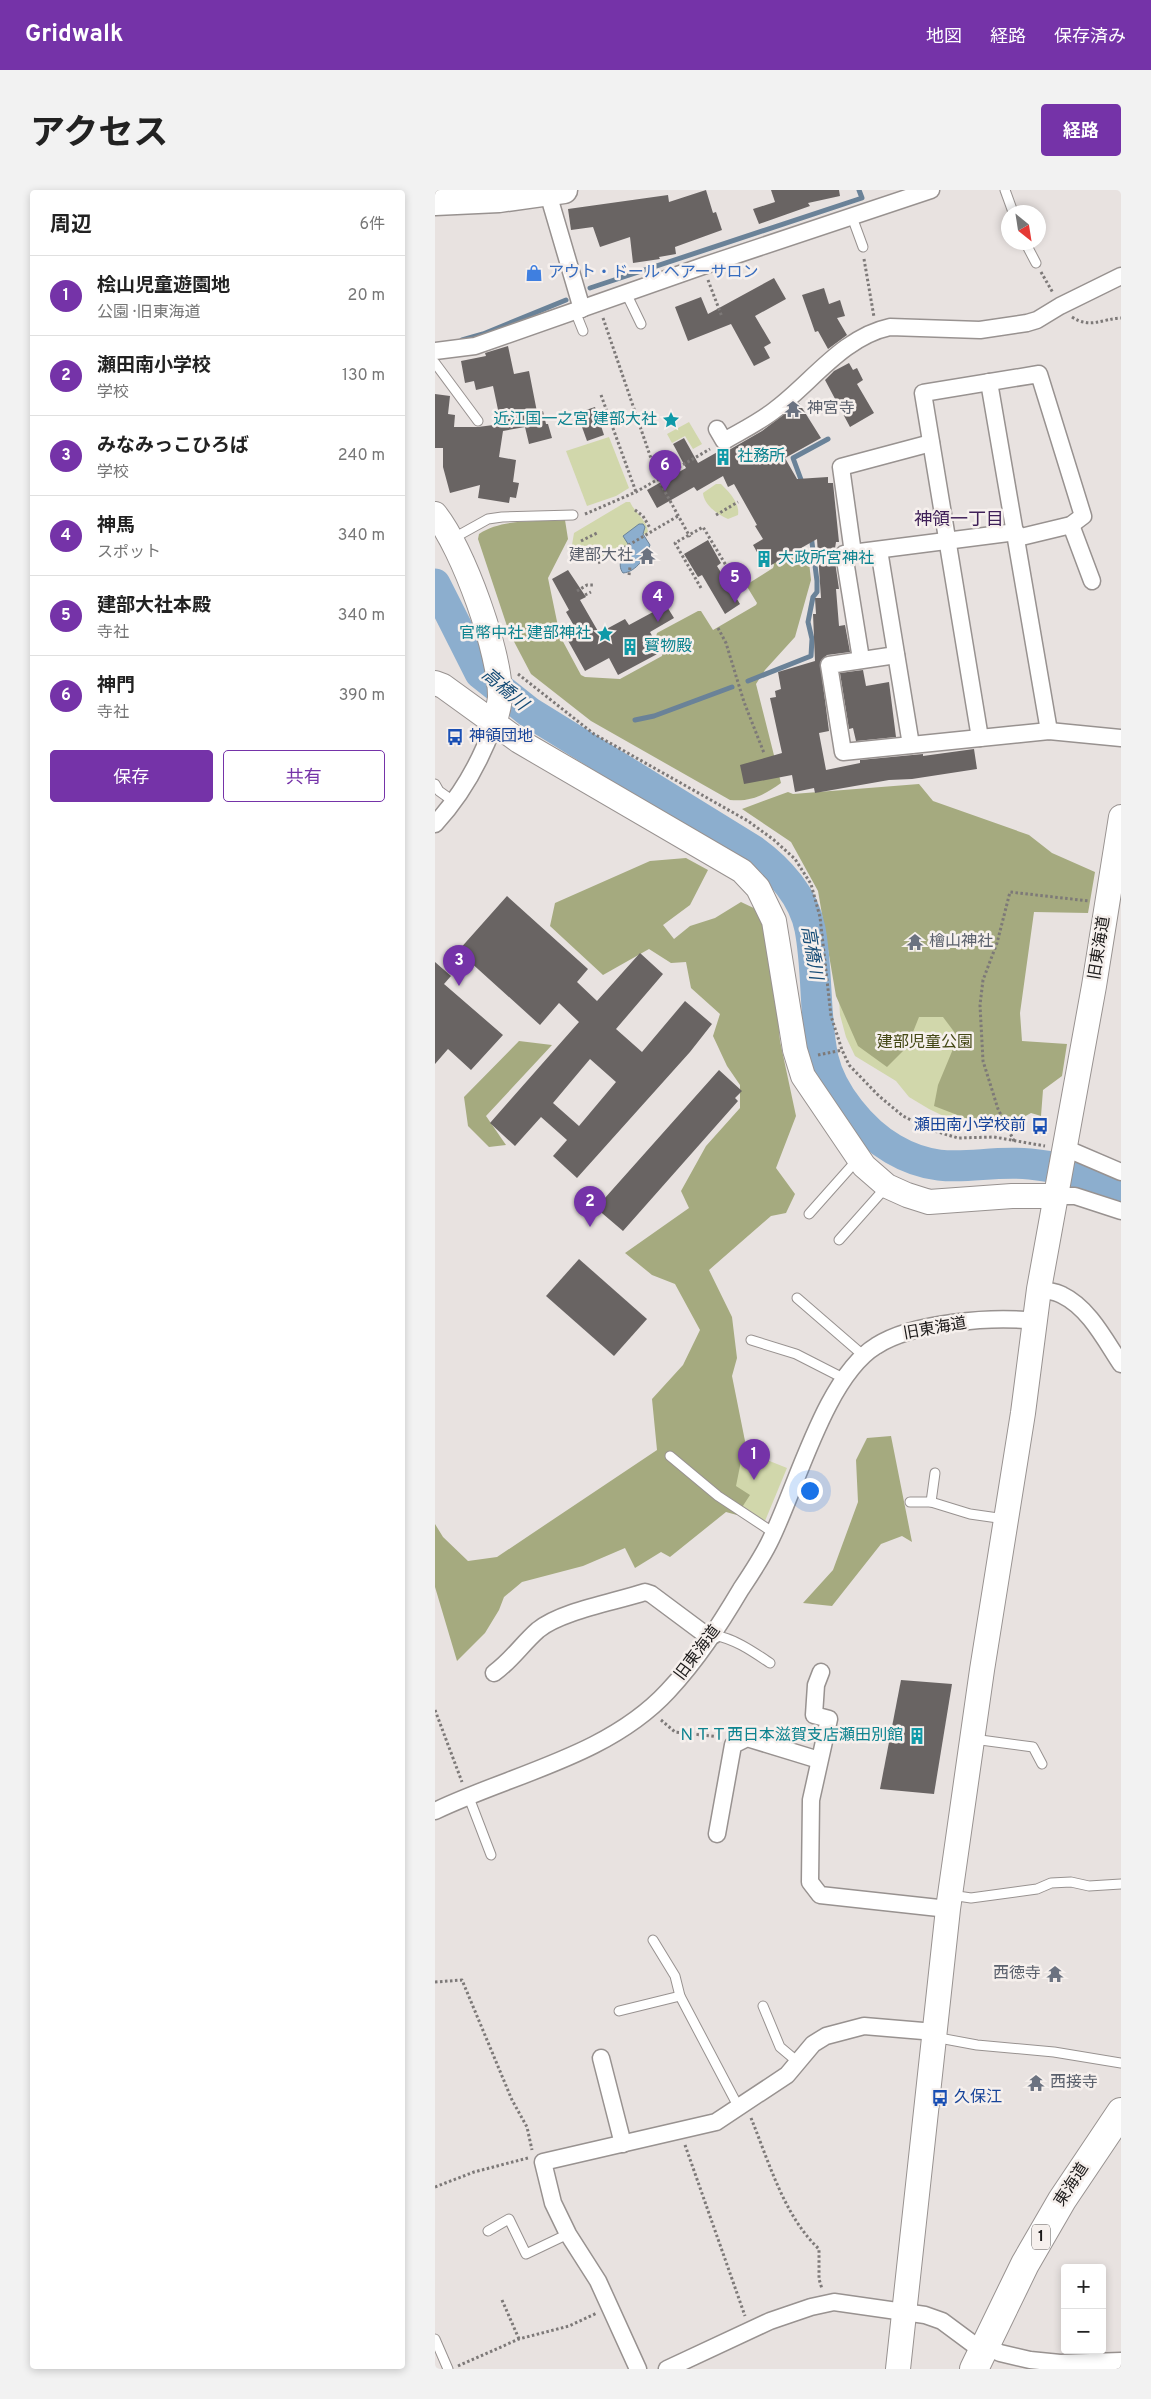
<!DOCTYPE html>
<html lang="ja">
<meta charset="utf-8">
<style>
:root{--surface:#fff;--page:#f2f2f2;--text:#222;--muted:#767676;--line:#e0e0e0;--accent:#7533a8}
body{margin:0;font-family:Overpass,"Noto Sans JP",sans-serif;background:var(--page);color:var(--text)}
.controls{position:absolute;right:15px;bottom:15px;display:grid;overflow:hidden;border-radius:5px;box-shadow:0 2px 8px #0003}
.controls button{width:45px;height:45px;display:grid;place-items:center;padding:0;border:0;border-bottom:1px solid var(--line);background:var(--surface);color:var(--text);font:25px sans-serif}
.compass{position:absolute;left:566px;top:15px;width:45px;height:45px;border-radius:50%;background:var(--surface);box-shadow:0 2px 8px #0003;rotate:150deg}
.you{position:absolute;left:374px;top:1300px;width:18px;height:18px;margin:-12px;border:4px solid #fff;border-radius:50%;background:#1a73e8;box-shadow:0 0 0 8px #1a73e833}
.badge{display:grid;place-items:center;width:32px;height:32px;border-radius:50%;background:var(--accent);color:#fff;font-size:16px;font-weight:700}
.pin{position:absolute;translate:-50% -41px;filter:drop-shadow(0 1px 2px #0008)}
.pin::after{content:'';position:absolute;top:26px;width:18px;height:15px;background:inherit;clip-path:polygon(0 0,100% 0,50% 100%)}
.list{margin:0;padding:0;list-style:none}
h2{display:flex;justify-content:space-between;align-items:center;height:65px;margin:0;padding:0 20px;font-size:21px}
h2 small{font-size:16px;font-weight:400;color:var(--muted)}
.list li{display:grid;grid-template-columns:32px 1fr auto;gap:15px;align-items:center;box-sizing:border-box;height:80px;padding:0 20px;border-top:1px solid var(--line)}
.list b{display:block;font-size:19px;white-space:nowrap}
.list p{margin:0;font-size:16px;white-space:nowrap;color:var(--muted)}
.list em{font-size:16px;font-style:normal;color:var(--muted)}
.actions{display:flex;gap:10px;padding:15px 20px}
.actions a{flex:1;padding:11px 0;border:1px solid var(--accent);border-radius:5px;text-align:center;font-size:18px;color:var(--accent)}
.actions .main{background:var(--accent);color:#fff}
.map{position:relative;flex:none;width:686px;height:2179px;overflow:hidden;border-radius:5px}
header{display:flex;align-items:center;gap:30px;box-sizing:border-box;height:70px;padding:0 25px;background:var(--accent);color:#fff}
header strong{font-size:24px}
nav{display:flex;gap:28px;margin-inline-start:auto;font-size:18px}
.intro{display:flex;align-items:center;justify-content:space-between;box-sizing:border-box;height:120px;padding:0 30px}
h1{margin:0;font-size:35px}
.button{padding:12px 22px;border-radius:5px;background:var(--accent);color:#fff;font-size:18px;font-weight:700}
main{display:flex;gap:30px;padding:0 30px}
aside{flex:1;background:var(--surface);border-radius:5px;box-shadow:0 2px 8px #0003}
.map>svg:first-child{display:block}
.green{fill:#d1d7ab}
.forest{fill:#a5aa7f}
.water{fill:#8caece;stroke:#6a8298}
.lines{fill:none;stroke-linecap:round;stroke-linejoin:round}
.stream{stroke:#6a8298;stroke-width:5}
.river{stroke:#8caece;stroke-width:31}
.building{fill:#696463;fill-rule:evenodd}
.lane-casing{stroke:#989290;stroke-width:11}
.street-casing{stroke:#989290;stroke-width:19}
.secondary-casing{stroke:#989290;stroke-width:26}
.primary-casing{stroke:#989290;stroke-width:29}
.highway-casing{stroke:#989290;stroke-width:30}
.path{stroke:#7d7978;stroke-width:3;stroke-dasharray:2.5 2.5;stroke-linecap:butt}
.lane{stroke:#fff;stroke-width:9}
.street{stroke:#fff;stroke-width:16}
.secondary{stroke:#fff;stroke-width:24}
.primary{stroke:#fff;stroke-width:26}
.highway{stroke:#fff;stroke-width:28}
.labels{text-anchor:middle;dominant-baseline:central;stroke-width:5;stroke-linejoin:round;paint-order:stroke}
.shield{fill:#f6f0ed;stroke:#5d5a59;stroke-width:1}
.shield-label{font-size:15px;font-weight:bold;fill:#1c1a1a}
.shop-label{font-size:16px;fill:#366cbe;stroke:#f6f0ed;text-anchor:start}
.worship-label{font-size:16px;fill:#5b616d;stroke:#f6f0ed;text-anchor:start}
.culture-label{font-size:16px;fill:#0d838f;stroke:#f6f0ed;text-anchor:end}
.transit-label{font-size:16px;fill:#164399;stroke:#f6f0ed;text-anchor:start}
.street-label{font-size:16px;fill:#1c1a1a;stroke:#f6f0ed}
.park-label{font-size:16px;fill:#444815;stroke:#f6f0ed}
.neighbourhood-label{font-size:18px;fill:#3f2058;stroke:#f6f0ed}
.water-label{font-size:18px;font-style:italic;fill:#174d77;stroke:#f6f0ed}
</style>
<header>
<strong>Gridwalk</strong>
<nav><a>地図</a><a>経路</a><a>保存済み</a></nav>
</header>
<div class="intro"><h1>アクセス</h1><a class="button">経路</a></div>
<main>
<aside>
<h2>周辺<small>6件</small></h2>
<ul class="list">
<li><span class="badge">1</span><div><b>桧山児童遊園地</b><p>公園 · 旧東海道</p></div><em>20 m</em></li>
<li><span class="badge">2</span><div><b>瀬田南小学校</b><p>学校</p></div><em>130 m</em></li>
<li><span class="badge">3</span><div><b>みなみっこひろば</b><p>学校</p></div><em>240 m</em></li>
<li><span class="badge">4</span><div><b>神馬</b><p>スポット</p></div><em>340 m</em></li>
<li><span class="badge">5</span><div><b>建部大社本殿</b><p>寺社</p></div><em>340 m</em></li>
<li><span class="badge">6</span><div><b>神門</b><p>寺社</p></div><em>390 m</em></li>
</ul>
<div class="actions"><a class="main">保存</a><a>共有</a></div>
</aside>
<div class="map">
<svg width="686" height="2179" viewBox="0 0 686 2179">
<rect width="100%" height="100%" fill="#e8e2e0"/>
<g class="green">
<path d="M254,232l13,22 -9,5 -8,-13 -13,7 -5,-9z"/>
<path d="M174,247l20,51 -13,8 -29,10 -21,-55z"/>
<path d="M281,294h5c8,8 19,19 17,31l-10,4c-10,-4 -24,-14 -25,-26z"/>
<path d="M191,312h4c5,11 17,18 18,30 -22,14 -53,41 -76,13l2,-12z"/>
<path d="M536,805l20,117 -4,13 -23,1 -35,-17 -20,-12 -13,-16 -41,-25 -9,-19 -6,-22 -1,-17z"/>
<path d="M302,1258l50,20 -22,53 -43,-28z"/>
</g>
<g class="forest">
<path d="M130,330l3,19 -20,39 12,58 21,39 4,2 35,2 42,-23 1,-5 -7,-14 1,-4 41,-22h3l12,19 43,-25 1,-2 -11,-18 27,-17 1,-3 -10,-19 14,-7 10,18 16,-7 4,3 3,27 -16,57 -30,33 -9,14 25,99c-17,12 -29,19 -51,17l-139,-79 -60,-47 -22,-42 -31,-93 1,-5c24,-16 59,-12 86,-14z"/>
<path d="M484,594l14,17 96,34 23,18 43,19 -7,41 -54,-1 -14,101 2,28 45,3 -5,32 -19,14 -2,26 -10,-3 -9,5 -2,8 -3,4 -44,-9 -39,-15 4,-21 20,-48 -15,-20h-24l-12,30 -20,20 -29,-21 -22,-50 -18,-105 -27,-49 -49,-33 46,-17 5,2z"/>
<path d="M251,668l22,12 -18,35 -27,20 11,14 16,-13 25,-8 26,-16 19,9 10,21 10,109 16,75 -20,52 19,26 -9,19 -15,3 -62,54 23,47 5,41 -5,18 13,65 -9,45 14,9 -13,20 -11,-3 -56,45 -9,-5 -26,16 -10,-20 -42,18 -61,16 -18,15 -5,13 -14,23 -28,28 -22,-74v-63l8,13 25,24 29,-4 160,-107 -5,-51 31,-34 17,-35 -25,-46 -23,-9 -27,-22 64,-45 -8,-17 25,-45 34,-38v-23l-13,-19 -14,-30 7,-22 -29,-26 -5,-26 -15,1 -22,-14 -46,26 -53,-49 5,-23 95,-42z"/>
<path d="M84,851l33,4 -66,71 20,29 -17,2 -21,-21 -4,-29z"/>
<path d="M456,1246l21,106 -10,-6 -21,8 -49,62 -29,-3 30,-33 25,-68 -2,-42 11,-22z"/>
</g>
<path class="water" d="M204,334h4l2,3 -2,7 7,11c-4,12 -14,27 -27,28 -7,-9 1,-20 5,-29l-5,-8z"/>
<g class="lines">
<g class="stream">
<path d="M155,98l272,-90 -3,-8"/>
<path d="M27,150l21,-6 83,-34"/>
<path d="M368,295l-10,-27 35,-19"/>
<path d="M313,491l63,-25 1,-17 -4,-17 5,-25 4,-5v-11l-6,-46"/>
<path d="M200,530l19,-4 78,-29"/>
</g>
<path class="river" d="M0,394l45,89 49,39 225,139c25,18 50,46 56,78 8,42 4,87 13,129 8,35 39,73 70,91 51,30 85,10 137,15 32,3 61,12 91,24"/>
</g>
<g class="building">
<path d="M271,0l7,23 3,-1 6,18 -47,17 1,7 -17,3 1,2 -27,4 -3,-26 -30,10 -7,-20 -22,3 -3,-21 100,-14 1,7z"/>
<path d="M336,0h68l1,6 -32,7 2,3 -51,18 -6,-15 22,-7z"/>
<path d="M339,88l12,21 -31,17 16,27 -7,4 6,11 -16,8 -23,-42 -43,17 -13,-34 26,-10 7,17z"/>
<path d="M389,98l5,16 11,-4 5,16 -8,2 10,17 -19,14 -10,-18 -3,1 -13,-37z"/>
<path d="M73,156l6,28 15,-3 8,41 6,-1 3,13h2l4,14 -23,6 -4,-17 -22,4 -4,26 17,3 -3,22 6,1 -3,15 -6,-1 -1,6 -31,-5 2,-13 -30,8 -7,-26v-19h-8v-54l15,2 -2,18 7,1 -1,12h24l23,-3 -8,-38 -17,4 -2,-9 -9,2 -4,-22 25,-5 -1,-3z"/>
<path d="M414,173l4,7 4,-2 6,12 -6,4 17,29 -24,14 -25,-47 9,-9z"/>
<path d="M364,213l22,35 -36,20 12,21 31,-2v6h5l6,59h-3l-2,13 5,34h-3l3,37 6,-1 5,27 -23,3 -7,7 9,69 -10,2 7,37 34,-7v-3l63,-6v2l51,-7 3,20 -65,10 -23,1 -74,13 -1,-5 -19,4 -3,-17 -48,9 -4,-19 42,-12 -12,-55 6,-1 -1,-6 6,-2 -3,-17 37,-11 -2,-47h3l-1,-16h6l-4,-59 -51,29 -13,-23 10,-6 -8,-13 2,-1 -23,-41 -6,3 -5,-11 -26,15 -3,-4 -37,21 -10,-18 39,-22 -13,-24 11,-6 14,25 23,-13h8l33,-19z"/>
<path d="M160,217l9,28 -17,6 -10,-28z"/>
<path d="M273,350l13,23 -4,3 23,38 -15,10 -23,-39 -4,2 -14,-23z"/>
<path d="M133,380l18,27 -6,3 19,33 26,-14 4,6 37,-20 8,13 -24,14 11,20 -43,23 -9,-17 -24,13 -19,-34 11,-6 -11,-19 3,-2 -17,-31z"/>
<path d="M428,480l3,16 23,-4 7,55 -40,4 -3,-13 -4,1 -9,-56z"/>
<path d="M72,706l81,73 -11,13 20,19 43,-48 23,21 -47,55 26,23 43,-51 27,23 -22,28 -113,126 -24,-22 14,-16 -26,-23 -26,29 -25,-23 89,-101 -20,-19 -19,22 -82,-74zM155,869l26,23 -37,44 -26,-23z"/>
<path d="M0,772l16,14 -7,8 59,51 -32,35 -23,-21 -13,15z"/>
<path d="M284,880l23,21 -7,7 3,3 -115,130 -27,-23z"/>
<path d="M144,1069l68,60 -33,37 -68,-60z"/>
<path d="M466,1490l51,4 -18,110 -54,-5z"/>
</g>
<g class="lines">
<g class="lane-casing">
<g id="lane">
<path d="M570,0l8,22"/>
<path d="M417,27l11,30"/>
<path d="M590,52l11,21"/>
<path d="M191,103l15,31"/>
<path d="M140,121l8,20"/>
<path d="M0,173l43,58"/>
<path d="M17,349l36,-20 14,-2 71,-2"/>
<path d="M0,594l4,7 14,10"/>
<path d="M374,1024l48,-54"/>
<path d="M404,1050l48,-54"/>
<path d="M362,1108l67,58"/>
<path d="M316,1150l45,14 49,25"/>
<path d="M235,1266l48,40 56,37"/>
<path d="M475,1312h21l39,12 35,5"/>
<path d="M496,1312l4,-29"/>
<path d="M279,1445c21,4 38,16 56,28"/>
<path d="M538,1549l60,8 9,17"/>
<path d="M33,1605l23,60"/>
<path d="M516,1705l20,3 66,-9 14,-6 20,-1 18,4 32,-2"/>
<path d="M218,1750l22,36 5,20 58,110"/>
<path d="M328,1816l17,41 19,16"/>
<path d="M184,1821l61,-15"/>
<path d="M499,1847l43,8 77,7 67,11"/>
<path d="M53,2041l21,-12 17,35 42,-20"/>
<path d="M0,2149l13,30"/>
</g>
</g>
<g class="street-casing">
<g id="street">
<path d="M112,0l35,119"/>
<path d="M0,161l40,-5 228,-80 228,-76"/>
<path d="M554,192l60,349"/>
<path d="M282,239l7,12c17,-10 36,-19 52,-32 36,-27 67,-72 114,-82l90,3 47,-7 10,-3 23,-14 61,-30"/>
<path d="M636,335l21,56"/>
<path d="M444,360l32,195"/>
<path d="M418,363l-12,-86 90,-24"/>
<path d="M461,465l-67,10 14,87 206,-21 72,7"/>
<path d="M426,469l-17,-105 172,-22"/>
<path d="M545,548l-57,-345 116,-19 44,142 -12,9 -54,13"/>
<path d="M0,634c26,-28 46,-64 59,-100"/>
<path d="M630,958l56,24"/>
<path d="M622,1006h18l46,15"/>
<path d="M604,1099c8,2 17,2 23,6 27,13 43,45 59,69"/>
<path d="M386,1482l-5,13 -2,30 15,4 -18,81 -1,82 10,13 128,14"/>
<path d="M59,1483c17,-12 28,-29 44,-43 23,-19 77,-28 107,-38l6,2 51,38 12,3"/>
<path d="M0,1621c77,-37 173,-55 233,-120 29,-31 51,-65 73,-102 10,-15 20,-30 28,-46 27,-53 56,-166 107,-197 37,-24 117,-30 159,-25"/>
<path d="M282,1644l16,-89 14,-7 72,22"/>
<path d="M166,1868l22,86"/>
<path d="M203,2179l-40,-88 -30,-47 -15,-31 -10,-41 173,-40 71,-47 26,-31 13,-8 38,-10 71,6"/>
<path d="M232,2179l103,-48 41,-14 23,-5 91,13 17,6 31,23 12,2 15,7 30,7 30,3 61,-2"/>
</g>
</g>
<g class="secondary-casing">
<g id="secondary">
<path d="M0,324c28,34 66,140 65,184 -1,8 -3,17 -6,26"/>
<path d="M0,493l8,3 76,55 223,130 16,17 16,33 21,129 8,26 61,90 23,20 20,9 22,7 83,-6h45"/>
<path d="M463,2179l50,-460 34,-239 41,-257 16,-124 55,-303 27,-169"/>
</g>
</g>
<g class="primary-casing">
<path id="primary" d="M0,12l64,-3 65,-9"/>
</g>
<g class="highway-casing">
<path id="highway" d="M539,2179l51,-105 37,-64 59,-88"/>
</g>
<g class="path">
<path d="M429,69l10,58"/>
<path d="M606,82l12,21"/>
<path d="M273,90l14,37"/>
<path d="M637,127c18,12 29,2 49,1"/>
<path d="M168,128l55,161 32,58"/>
<path d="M166,205l35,97"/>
<path d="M200,320l8,6 7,12"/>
<path d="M150,324l51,-22 74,-43"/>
<path d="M281,325l22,-13"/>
<path d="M146,351l16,-8"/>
<path d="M163,373l80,-47"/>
<path d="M194,385l1,-8"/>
<path d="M266,398l-26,-45 28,-16 27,45"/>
<path d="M142,401l10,-6h6"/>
<path d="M150,405l6,-3"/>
<path d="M283,438l8,15 18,59 20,51"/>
<path d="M83,484l76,60 154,87 26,19 21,19 16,25 9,33 11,99 11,34 7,15 30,31 24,20 28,14 27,8 36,-1 51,9"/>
<path d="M383,865l24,-5"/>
<path d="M579,951l-16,-32 -15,-48 -3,-56 3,-25 14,-37 13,-51 79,9"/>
<path d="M0,1520l27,72"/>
<path d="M226,1530l14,12 45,5"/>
<path d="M0,1792l27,-2 50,120 15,27 5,23"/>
<path d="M316,1928c18,44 33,98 68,131v30l3,10"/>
<path d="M250,1955l60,171"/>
<path d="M0,1997l39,-15 54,-14"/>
<path d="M67,2110l17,39"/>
<path d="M23,2176l61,-27 50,-13 28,-13"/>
</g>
<use href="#lane" class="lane"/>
<use href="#street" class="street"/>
<use href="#secondary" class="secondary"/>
<use href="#primary" class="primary"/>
<use href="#highway" class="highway"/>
</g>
<defs>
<g id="shop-bare" transform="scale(1.35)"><path d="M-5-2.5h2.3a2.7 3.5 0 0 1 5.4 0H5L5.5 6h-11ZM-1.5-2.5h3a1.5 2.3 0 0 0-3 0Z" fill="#3f7fe0" stroke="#f6f0ed" stroke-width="2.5" paint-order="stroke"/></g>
<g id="temple-bare" transform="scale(1.35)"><path d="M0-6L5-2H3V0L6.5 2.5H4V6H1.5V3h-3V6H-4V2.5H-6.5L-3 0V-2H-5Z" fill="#6b7280" stroke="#f6f0ed" stroke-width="2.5" paint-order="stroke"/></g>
<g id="sight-bare" transform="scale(1.35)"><path d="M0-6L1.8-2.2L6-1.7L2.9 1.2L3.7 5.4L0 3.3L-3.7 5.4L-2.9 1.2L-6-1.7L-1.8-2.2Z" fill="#0f9aa8" stroke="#f6f0ed" stroke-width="2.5" paint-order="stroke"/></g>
<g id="building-bare" transform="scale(1.35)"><path d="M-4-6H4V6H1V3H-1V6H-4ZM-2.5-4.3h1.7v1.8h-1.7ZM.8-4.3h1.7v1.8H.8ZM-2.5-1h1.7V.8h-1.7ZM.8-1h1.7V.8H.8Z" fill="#0f9aa8" stroke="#f6f0ed" stroke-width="2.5" paint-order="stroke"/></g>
<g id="bus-bare" transform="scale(1.35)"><path d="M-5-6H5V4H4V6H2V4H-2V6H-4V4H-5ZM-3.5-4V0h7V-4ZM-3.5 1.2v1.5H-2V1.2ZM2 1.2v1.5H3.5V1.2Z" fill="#1a4fb4" stroke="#f6f0ed" stroke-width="2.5" paint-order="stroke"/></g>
</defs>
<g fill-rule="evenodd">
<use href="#shop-bare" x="99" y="83"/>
<use href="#temple-bare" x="358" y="219"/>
<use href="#sight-bare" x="236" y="230"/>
<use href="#building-bare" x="288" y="267"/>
<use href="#temple-bare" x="212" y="366"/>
<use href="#building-bare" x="329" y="369"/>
<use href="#sight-bare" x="170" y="444"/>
<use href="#building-bare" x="195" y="457"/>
<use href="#bus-bare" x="20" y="547"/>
<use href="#temple-bare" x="480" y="752"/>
<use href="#bus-bare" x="605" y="936"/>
<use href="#building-bare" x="482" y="1546"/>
<use href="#temple-bare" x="620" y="1784"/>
<use href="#temple-bare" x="601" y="1893"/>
<use href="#bus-bare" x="505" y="1908"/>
</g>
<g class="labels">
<rect class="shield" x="597" y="2034.5" width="18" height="25" rx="4"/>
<g class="shield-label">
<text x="606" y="2047">1</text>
</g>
<g class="shop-label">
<text x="113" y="83">アウト・ドール ヘアーサロン</text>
</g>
<g class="worship-label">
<text x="372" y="219">神宮寺</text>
<text x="198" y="366" text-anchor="end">建部大社</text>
<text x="494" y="752">檜山神社</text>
<text x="606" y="1784" text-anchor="end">西徳寺</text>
<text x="615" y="1893">西接寺</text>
</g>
<g class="culture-label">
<text x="222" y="230">近江国一之宮 建部大社</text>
<text x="302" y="267" text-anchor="start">社務所</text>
<text x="343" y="369" text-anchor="start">大政所宮神社</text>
<text x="156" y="444">官幣中社 建部神社</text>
<text x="209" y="457" text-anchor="start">寳物殿</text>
<text x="468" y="1546">ＮＴＴ西日本滋賀支店瀬田別館</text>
</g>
<g class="transit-label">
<text x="34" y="547">神領団地</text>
<text x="591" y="936" text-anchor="end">瀬田南小学校前</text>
<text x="519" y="1908">久保江</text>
</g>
<g class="street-label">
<text transform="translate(665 758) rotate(-81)">旧東海道</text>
<text transform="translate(500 1139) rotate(-10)">旧東海道</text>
<text transform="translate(263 1463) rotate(-53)">旧東海道</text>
<text transform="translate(637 1995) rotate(-57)">東海道</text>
</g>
<g class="park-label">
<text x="490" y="853">建部児童公園</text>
</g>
<g class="neighbourhood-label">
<text x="524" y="330">神領一丁目</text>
</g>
<g class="water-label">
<text transform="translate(69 500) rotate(41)">高橋川</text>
<text transform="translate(376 763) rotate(81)">高橋川</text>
</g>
</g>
</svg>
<div class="controls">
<button>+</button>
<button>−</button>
</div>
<svg class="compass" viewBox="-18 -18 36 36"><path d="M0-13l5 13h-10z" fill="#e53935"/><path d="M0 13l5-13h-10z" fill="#767676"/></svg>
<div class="you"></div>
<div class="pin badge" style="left:319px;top:1290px">1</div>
<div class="pin badge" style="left:155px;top:1037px">2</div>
<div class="pin badge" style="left:24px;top:796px">3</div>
<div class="pin badge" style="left:223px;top:432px">4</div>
<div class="pin badge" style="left:300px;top:413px">5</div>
<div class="pin badge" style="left:230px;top:301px">6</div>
</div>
</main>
